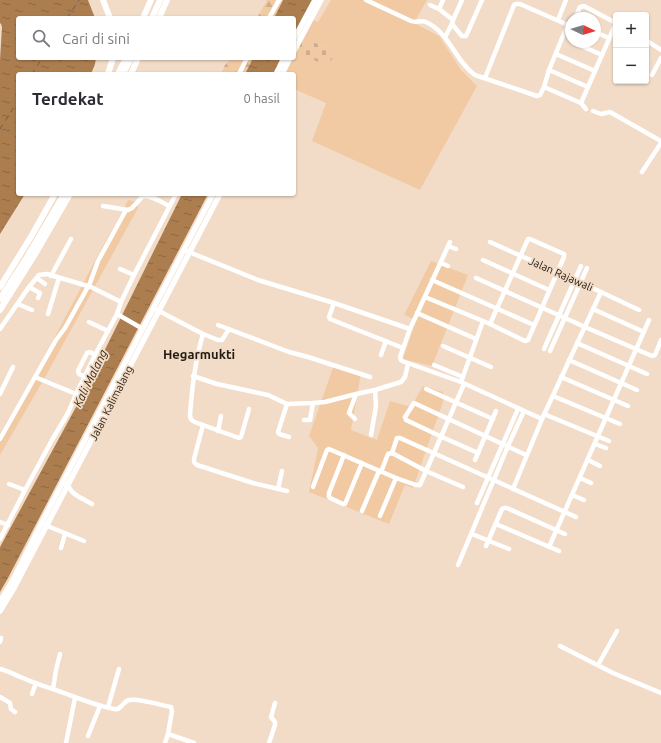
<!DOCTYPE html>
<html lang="id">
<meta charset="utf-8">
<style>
:root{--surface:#fff;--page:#f7f7f7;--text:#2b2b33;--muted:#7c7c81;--line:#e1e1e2}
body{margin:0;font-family:Ubuntu,sans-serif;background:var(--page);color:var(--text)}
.controls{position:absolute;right:12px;top:12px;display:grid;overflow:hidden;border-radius:4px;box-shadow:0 1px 3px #0004}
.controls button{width:36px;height:36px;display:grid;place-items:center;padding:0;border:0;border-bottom:1px solid var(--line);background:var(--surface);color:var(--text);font:20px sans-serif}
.compass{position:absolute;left:565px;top:12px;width:36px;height:36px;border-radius:50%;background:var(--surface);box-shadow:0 1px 3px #0004;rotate:94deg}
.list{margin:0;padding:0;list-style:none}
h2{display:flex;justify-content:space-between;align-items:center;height:52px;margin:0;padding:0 16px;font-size:17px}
h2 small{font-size:13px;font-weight:400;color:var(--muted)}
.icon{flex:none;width:22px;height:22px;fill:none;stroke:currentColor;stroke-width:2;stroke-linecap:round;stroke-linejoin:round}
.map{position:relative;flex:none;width:661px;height:743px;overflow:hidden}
.search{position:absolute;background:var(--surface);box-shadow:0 1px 3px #0004;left:16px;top:16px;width:280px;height:44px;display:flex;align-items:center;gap:10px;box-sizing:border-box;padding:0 14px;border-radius:4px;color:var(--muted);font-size:15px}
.panel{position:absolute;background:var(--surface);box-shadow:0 1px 3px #0004;left:16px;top:72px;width:280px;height:124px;border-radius:4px}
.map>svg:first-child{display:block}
.green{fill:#f1caa4}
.forest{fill:url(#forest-firs)}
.cemetery{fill:url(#cemetery-stones)}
.water{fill:url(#water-ripples)}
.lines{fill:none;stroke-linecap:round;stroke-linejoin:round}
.minor{stroke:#fff;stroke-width:4.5}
.major{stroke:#fff;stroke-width:5.5}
.highway{stroke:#fff;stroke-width:6}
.rail{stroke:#6a5d51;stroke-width:1;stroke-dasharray:5 5;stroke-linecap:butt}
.labels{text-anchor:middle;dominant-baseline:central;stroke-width:3.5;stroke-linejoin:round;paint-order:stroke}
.street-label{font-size:11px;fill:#251d15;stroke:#f2dcc7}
.water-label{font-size:12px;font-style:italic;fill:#39250f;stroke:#f2dcc7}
.quarter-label{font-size:13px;font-weight:bold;fill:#251d15;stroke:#f2dcc7}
</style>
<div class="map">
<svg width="661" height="743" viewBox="0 0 661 743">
<defs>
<pattern id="forest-firs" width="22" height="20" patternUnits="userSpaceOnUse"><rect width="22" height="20" fill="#f1caa4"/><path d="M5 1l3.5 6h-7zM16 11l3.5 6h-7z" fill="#cead8c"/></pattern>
<pattern id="cemetery-stones" width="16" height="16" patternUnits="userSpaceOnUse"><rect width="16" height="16" fill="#f1caa4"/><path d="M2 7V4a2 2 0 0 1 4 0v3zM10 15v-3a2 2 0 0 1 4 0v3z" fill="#cead8c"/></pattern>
<pattern id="water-ripples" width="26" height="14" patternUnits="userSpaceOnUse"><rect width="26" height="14" fill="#ac7e4f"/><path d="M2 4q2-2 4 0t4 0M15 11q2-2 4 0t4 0" fill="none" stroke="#8c6740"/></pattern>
</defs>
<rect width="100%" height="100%" fill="#f2dcc7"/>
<g class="green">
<path d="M331,0h96l-13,23 25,13 22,34 16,16 -57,104 -108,-49 14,-38 -32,-14v-15h-17l7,-16h10v-8l43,3 -41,-19 10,-17 12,5z"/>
<path d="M128,200l9,2 1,6 -94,171 -44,76v-21l40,-69 65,-123 18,-31z"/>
<path d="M431,261l37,14 -36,91 -29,-7 13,-39 -12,-5z"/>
<path d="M334,365l27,8 -10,57 26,10 13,-39 21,6 12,-21 20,6v10l-30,86 -8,-3 -16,39 -80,-32 9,-44 -9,-12z"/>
</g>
<g class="forest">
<path d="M267,0h9l5,3 -7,15h-17z"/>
<path d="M231,58h22l-8,16h-24l4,-9z"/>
</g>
<path class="cemetery" d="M296,34l41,19 -11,13 -32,-16v-11z"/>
<g class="water">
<path d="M0,0h88l7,18h-77v40h78l-1,6 -4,10h-73v120h7l-25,40v-174l2,-33 -1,-3 -1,-1z"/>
<path d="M283,0h32l-21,39v-21h-20z"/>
<path d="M253,58h31l-8,16h-31z"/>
<path d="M182,194h26l-200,384 -8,14v-45l82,-151z"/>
</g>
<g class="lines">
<g class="minor">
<path d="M366,0l45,21c5,2 10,-1 15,1 24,11 29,39 49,53l62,21 3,-1 4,-8 5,-17 18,-44 4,-2"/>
<path d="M443,0l-4,9 14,11 -1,4 -7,13"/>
<path d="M430,5l9,4"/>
<path d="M269,18l10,-18"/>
<path d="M575,18l5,-11 4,-1 32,17"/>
<path d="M453,20l9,-20"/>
<path d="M558,20l8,-20"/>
<path d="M452,24l10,12h4l16,-36"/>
<path d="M595,32l14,6"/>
<path d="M646,40l15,10"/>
<path d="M573,42l29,13"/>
<path d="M556,54l39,17"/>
<path d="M549,70l39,17"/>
<path d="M239,74l8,-16"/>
<path d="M652,75l9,-17"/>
<path d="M485,78l29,-73 2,-1h4l48,21"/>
<path d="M544,87l37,16 5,6"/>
<path d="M581,103l35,-80"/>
<path d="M593,111l8,3 9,-2 51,29"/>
<path d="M642,172l19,-29"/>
<path d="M103,206l25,4 4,-2 11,-12c9,-1 18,6 26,10"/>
<path d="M490,242l111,50 38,18"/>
<path d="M448,246l8,3"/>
<path d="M184,250l74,30 76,23 76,26 -10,28 1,3 1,1 59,21 81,37"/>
<path d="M483,260l66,30"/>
<path d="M441,263l7,3"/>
<path d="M120,269l14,6"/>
<path d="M51,276l20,-37"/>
<path d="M37,278l8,6"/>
<path d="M476,278l109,49 67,29 3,-1 6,-15"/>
<path d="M432,280l102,45"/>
<path d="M29,287l11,6 -2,5"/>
<path d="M425,297l58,24"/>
<path d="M334,303l-5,14 1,2 73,29"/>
<path d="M18,304l14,6"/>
<path d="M593,309l51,23"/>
<path d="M157,310l46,24c-8,27 -11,52 -13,81 0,7 7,8 13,10l-9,34c0,3 0,4 3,6l56,18 34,8"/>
<path d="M417,313l59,26"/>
<path d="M48,314l11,-36"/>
<path d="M117,314l26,15"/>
<path d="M89,322l19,9"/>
<path d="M218,325l71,27 19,5 62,20"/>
<path d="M0,329l29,-42 10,-12 8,-1 44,13 30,15"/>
<path d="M410,329l40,-87"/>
<path d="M203,334l15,6h4l7,-11"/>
<path d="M577,343l70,31"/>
<path d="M443,346l48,21"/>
<path d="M544,349l37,-83"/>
<path d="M550,351l37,-83"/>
<path d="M381,355l5,-14"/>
<path d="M569,360l68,30"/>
<path d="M434,365l29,12"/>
<path d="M193,376l24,8 51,11 19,9 26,-1 12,-1 31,-8 19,-4 26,-8 4,-5 3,-13"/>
<path d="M35,377l41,17"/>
<path d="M85,377l-6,-3 -1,-3 9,-18 3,-1 5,3"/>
<path d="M561,377l67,29"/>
<path d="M461,382l22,-61 7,3 38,-85h2l34,15v3l-36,83 -3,1 -35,-17"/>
<path d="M426,389l67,30"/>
<path d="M0,394l13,-27"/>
<path d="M553,396l67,28"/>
<path d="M287,404l-9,28 1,2 10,3"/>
<path d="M544,414l65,27"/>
<path d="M355,419l-6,-6 7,-19"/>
<path d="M304,420h6l3,-17"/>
<path d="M203,425l36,13 2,-1 8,-28"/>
<path d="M218,431l3,-15"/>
<path d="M371,435l5,-29 -1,-16"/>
<path d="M0,439l56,-99 9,-12 25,-45 8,-22 28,-51"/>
<path d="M595,444l11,4"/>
<path d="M392,453l5,-15h3l176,79"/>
<path d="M478,453l18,-42"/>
<path d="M344,455l-15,38v4l1,1 13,6h2l17,-41"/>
<path d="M475,460l3,-7 -36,-16 -36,-17 -1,-3 9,-14 112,52"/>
<path d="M588,460l12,6"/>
<path d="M381,472l7,-18 4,-1 34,18 37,16"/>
<path d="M580,478l11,5"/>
<path d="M9,484l16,6"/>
<path d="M66,484l2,1c3,10 16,14 24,19"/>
<path d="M313,487l14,-37 2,-1 67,29 20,7h4l44,-101"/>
<path d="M278,489l4,-18"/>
<path d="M513,489l29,-70 59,-127"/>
<path d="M572,495l12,5"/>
<path d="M477,503l41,-94"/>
<path d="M362,511l17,-40"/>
<path d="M380,516l16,-38"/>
<path d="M0,522l8,3"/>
<path d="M496,524l63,27"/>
<path d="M45,525l39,16"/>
<path d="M472,534l37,15"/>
<path d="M0,539l25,-49 27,-50 16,-27 8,-19 19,-39 22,-41 4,-12 13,-27 42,-81"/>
<path d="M486,546l16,-37 2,-1h3l58,26"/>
<path d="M549,547l100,-227"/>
<path d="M61,548l4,-14"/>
<path d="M458,565l50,-119 16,-35"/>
<path d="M0,642l1,-4"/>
<path d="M560,646l53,27 48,20"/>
<path d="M598,665l19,-34"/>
<path d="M0,669c8,2 15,6 23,9 13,6 27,10 41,15 16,6 33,13 50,16 7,2 8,-7 15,-9 10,-2 31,5 42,7l1,4 -4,23 -3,9"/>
<path d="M53,689l3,-19 4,-16"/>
<path d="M32,694l4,-11"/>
<path d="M0,697l10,6 1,6 4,3"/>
<path d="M108,707l11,-38"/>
<path d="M168,734l26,9"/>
<path d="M88,736l12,-30"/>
<path d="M66,743l9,-45"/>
<path d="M269,743l6,-18v-3l-4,-5 4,-14"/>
</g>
<g class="major">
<path d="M294,39l21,-39"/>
<path d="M294,51l27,-51"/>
<path d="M276,74l8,-16"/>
<path d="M282,74l8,-16"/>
<path d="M0,602l14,-24 27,-54 172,-330"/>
<path d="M0,611l14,-23 206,-394"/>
</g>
<g class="highway">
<path d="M103,0l7,18"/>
<path d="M143,18l8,-18"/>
<path d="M152,18l8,-18"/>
<path d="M159,18l8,-18"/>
<path d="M108,74l5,-16"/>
<path d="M118,74l8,-16"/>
<path d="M123,74l8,-16"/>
<path d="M131,74l7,-16"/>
<path d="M0,287l32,-52 23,-41"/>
<path d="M0,299l27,-42 37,-63"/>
<path d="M0,310l34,-54 36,-62"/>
</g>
<g class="rail">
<path d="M67,18l12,-18"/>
<path d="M32,74l10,-16"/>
<path d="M0,129l18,-28"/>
</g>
</g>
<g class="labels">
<g class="street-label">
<text transform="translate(561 274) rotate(24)">Jalan Rajawali</text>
<text transform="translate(111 403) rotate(-63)">Jalan Kalimalang</text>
</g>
<g class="water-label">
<text transform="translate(90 378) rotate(-64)">Kali Malang</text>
</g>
<g class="quarter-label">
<text x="199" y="354">Hegarmukti</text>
</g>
</g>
</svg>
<div class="controls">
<button>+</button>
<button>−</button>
</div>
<svg class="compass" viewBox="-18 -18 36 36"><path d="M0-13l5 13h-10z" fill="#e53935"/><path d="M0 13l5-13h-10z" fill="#7c7c81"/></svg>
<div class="search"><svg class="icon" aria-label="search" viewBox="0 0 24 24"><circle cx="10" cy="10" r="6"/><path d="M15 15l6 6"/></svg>Cari di sini</div>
<section class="panel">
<h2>Terdekat<small>0 hasil</small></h2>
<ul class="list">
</ul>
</section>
</div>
